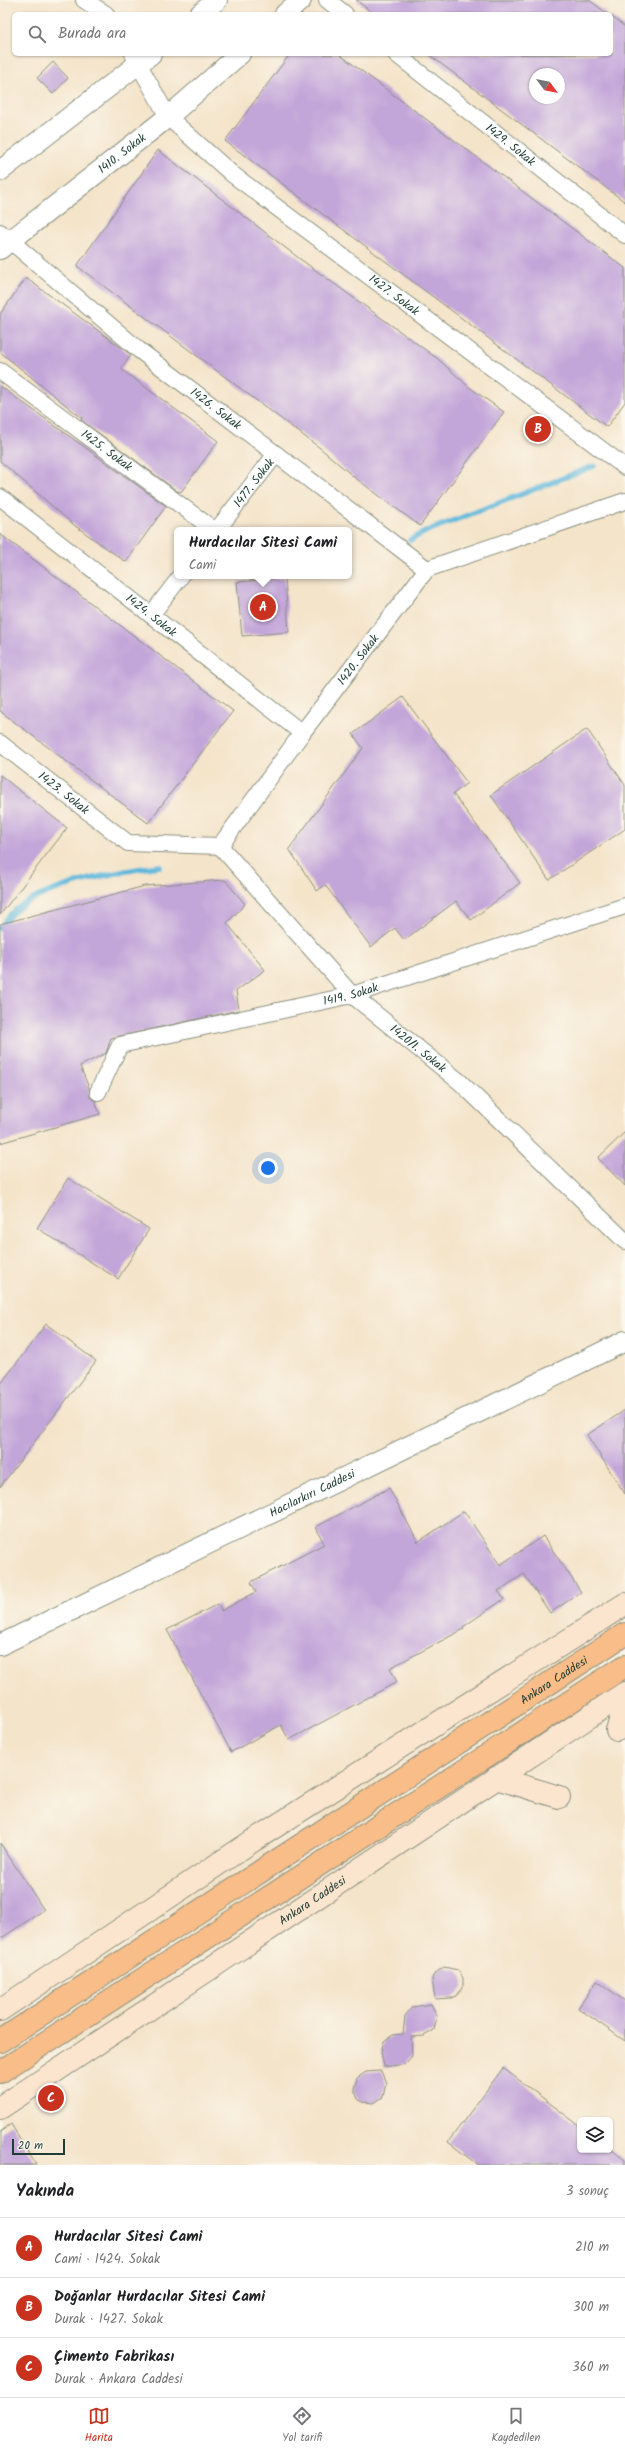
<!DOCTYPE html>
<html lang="tr">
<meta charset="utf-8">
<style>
:root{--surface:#fff;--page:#f2f2f2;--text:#202124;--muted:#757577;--line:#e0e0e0;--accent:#c8321e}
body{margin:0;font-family:Kalam,sans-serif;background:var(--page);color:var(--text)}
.controls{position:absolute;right:12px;bottom:12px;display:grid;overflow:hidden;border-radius:6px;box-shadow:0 1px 3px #0004}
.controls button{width:36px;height:36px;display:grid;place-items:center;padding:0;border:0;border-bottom:1px solid var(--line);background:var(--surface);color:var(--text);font:20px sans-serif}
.compass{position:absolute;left:529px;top:68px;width:36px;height:36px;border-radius:50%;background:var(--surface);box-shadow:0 1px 3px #0004;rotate:122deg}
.scale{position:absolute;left:12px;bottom:10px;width:53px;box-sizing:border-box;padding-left:4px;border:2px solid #1f3d34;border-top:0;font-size:11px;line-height:14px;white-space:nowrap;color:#1f3d34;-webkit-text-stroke:3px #fbf7ec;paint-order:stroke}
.you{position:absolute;left:268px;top:1168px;width:14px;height:14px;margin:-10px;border:3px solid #fff;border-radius:50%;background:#1a73e8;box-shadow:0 0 0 6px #1a73e833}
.badge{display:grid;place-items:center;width:26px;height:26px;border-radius:50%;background:var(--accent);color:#fff;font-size:13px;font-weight:700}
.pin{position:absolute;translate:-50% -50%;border:2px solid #fff;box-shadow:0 1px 4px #0006}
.popup{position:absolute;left:174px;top:527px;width:178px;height:52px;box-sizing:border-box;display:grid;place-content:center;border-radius:6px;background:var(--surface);filter:drop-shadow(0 1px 3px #0005);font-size:13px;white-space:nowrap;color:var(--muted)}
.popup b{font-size:15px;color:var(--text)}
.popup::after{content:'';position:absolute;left:50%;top:100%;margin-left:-8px;border:8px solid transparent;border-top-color:var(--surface)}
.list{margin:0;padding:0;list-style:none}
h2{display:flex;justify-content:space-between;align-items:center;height:52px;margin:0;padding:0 16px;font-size:17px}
h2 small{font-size:13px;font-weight:400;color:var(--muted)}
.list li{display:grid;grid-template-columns:26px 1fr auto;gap:12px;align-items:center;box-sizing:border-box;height:60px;padding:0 16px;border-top:1px solid var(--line)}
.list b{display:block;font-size:15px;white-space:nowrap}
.list p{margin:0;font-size:13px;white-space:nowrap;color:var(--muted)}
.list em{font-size:13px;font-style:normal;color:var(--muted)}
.icon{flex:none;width:22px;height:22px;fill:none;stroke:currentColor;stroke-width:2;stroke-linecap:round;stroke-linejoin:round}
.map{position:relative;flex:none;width:625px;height:2165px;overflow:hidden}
.search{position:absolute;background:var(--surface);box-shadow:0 1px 3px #0004;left:12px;right:12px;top:12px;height:44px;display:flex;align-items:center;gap:10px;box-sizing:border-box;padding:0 14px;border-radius:6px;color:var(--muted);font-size:15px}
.sheet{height:232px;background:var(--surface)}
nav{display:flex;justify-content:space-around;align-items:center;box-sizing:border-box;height:56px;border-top:1px solid var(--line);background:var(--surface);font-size:11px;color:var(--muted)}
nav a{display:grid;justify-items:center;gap:2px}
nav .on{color:var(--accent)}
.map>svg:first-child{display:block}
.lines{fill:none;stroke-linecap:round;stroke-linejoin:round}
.stream{stroke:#5db7db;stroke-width:5.5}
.building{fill:#c2a5d9;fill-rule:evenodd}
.minor-casing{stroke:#8a907f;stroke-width:18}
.tertiary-casing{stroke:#8a907f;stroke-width:22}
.secondary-casing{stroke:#8a907f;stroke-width:24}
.trunk-casing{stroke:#8a907f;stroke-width:24}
.minor{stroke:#fff;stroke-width:16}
.tertiary{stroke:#fff;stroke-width:20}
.secondary{stroke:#fce5cf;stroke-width:22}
.trunk{stroke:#f8bd88;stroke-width:22}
.labels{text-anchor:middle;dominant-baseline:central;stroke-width:3;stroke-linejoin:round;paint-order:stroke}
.street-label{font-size:12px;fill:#1f3d34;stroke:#fbf7ec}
</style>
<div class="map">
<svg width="625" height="2165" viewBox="0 0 625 2165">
<rect width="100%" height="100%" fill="#fbf7ec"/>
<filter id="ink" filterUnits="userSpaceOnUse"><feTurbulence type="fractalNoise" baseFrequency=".025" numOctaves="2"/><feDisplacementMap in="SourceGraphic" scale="8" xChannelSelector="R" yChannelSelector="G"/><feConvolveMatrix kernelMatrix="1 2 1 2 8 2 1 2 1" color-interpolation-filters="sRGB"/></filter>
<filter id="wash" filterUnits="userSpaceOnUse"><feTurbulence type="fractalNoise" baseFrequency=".012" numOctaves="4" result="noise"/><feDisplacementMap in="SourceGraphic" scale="16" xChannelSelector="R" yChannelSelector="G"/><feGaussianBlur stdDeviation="0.9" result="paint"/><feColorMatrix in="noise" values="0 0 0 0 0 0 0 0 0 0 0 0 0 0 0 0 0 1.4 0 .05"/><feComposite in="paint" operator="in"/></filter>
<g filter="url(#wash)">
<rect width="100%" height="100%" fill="#f4e4ca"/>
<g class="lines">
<g class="stream">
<path d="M410,540l17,-9 167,-65"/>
<path d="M0,928c4,-4 7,-10 11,-14 27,-27 112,-44 149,-48"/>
</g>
</g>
<g id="blocks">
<g class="building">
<path d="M356,0h233l19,14h-234z"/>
<path d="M611,16l14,11v175l-197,-148h183zM535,74h24v24h-24z"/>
<path d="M290,54h49l286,214v134l-18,25 -382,-286z"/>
<path d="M53,62l15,16 -15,16 -16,-16z"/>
<path d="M158,150l142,109 138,100 31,28 35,25 -84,114 -66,-49 -34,-29 -243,-182z"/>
<path d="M26,278l96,70 9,7 -10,14 97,72 -37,51 -4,-1 -96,-71 1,-2 -82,-66v-38z"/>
<path d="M0,386l166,120 -40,56 -52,-37 -74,-64z"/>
<path d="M0,534l233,177 -85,112 -148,-112z"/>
<path d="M285,578l4,54 -47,4 -5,-54z"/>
<path d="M403,697l64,86 -14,11 67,89 -49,37 -15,-19 -52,39 -9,-12 -24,19 -46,-62 -8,6 -28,-42 74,-101 -10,-14z"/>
<path d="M587,729l38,56v44l-76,51 -58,-85z"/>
<path d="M0,775l67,53 -67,87z"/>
<path d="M225,880l20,24 -18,19 38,47 -29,21 3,19 -128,28 -5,15 -26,13 9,22 1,9 5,4 5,13 -100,29v-219l145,-38z"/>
<path d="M625,1132v54l-27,-28z"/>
<path d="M68,1178l81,51 -31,50 -81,-51z"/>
<path d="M46,1324l50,37 -96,126v-102z"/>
<path d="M625,1410v84l-38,-59z"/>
<path d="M389,1488l29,54 46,-31 36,54 43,-29 38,56 -31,21 -26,-39 -26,17 6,8 -41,28 1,2 -74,39 7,14 -108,58 -8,-15 -50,27 -64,-122 51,-26 3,7 35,-19 -5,-10 73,-38 -8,-17z"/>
<path d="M0,1843l44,67 -44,29z"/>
<path d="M444,1967l14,3 5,8v10l-7,8 -5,2 -16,1 -3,-21 3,-5z"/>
<path d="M597,1981l28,20v40l-47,-33z"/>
<path d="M431,2004l6,12 -3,14 -10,6 -13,1 1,19 -7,8 -21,3 -3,-15 3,-11 9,-6 10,-1 2,-18 7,-9z"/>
<path d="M503,2068l77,58v24h32l13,10v5h-147l-30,-23z"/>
<path d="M381,2071l5,12 -3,14 -9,6 -11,-1 -5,-3 -4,-10 3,-11 9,-6z"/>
<path d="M11,2124l25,41h-36v-33z"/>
</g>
</g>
</g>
<g filter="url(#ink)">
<use href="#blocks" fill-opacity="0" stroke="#8a907f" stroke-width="1"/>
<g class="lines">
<g class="minor-casing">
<g id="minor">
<path d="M84,0l22,14"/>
<path d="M327,0l18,14"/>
<path id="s1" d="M133,54l35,63 64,57 393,293"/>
<path id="s2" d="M396,54l229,181"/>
<path id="s3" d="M0,232l139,118 288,219"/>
<path id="s4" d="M0,371l214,159"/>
<path id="s5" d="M0,497l302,236"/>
<path id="s6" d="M217,530l59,-76"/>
<path d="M151,615l30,-39"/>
<path id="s7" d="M0,743l128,100 92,3"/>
<path id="s8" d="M220,846l132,149 108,87 165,159"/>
<path id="s9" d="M220,846l82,-113 125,-164 198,-68"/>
<path id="s10" d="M98,1092l22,-47 232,-50 273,-89"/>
</g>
</g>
<g class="tertiary-casing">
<g id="tertiary">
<path d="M200,14l17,-14"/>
<path d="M285,14l16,-14"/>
<path d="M0,171l151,-117"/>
<path id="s11" d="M0,249l168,-132 72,-63"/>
<path id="s12" d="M0,1645l625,-304"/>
</g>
</g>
<g class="secondary-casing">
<g id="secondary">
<path d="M617,1730l8,-23"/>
<path d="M496,1778l63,19"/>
<path d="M0,2010l254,-170 371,-236"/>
<path id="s13" d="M0,2108l625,-415"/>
</g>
</g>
<g class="trunk-casing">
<g id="trunk">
<path id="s14" d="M0,2041l625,-407"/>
<path d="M0,2072l625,-406"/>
</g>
</g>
<use href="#minor" class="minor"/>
<use href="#tertiary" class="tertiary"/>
<use href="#secondary" class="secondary"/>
<use href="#trunk" class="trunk"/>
</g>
</g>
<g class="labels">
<g class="street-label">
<text stroke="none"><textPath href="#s2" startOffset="146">1429. Sokak</textPath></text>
<text stroke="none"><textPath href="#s11" startOffset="155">1410. Sokak</textPath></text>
<text stroke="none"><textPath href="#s1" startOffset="360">1427. Sokak</textPath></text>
<text stroke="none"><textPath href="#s3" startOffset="279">1426. Sokak</textPath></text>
<text stroke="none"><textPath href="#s4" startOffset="133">1425. Sokak</textPath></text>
<text stroke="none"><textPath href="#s6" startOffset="60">1477. Sokak</textPath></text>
<text stroke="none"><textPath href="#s5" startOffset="192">1424. Sokak</textPath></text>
<text stroke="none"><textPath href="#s9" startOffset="232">1420. Sokak</textPath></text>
<text stroke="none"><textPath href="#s7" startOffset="81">1423. Sokak</textPath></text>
<text stroke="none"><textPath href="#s10" startOffset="288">1419. Sokak</textPath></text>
<text stroke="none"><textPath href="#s8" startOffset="284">1420/1. Sokak</textPath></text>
<text stroke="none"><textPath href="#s12" startOffset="347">Hacılarkırı Caddesi</textPath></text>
<text stroke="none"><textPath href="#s14" startOffset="661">Ankara Caddesi</textPath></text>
<text stroke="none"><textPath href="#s13" startOffset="375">Ankara Caddesi</textPath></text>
</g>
</g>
</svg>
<div class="controls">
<button><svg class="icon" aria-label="layers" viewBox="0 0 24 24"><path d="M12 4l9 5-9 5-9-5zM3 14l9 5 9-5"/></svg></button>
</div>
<svg class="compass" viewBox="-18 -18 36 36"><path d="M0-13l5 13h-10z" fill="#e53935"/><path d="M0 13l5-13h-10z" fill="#757577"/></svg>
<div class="scale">20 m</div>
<div class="you"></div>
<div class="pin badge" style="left:263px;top:607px">A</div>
<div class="popup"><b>Hurdacılar Sitesi Cami</b>Cami</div>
<div class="pin badge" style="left:538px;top:429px">B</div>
<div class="pin badge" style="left:51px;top:2098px">C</div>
<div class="search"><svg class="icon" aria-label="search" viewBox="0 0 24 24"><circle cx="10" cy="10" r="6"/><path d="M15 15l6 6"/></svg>Burada ara</div>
</div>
<section class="sheet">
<h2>Yakında<small>3 sonuç</small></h2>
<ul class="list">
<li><span class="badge">A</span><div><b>Hurdacılar Sitesi Cami</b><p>Cami · 1424. Sokak</p></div><em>210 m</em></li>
<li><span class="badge">B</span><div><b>Doğanlar Hurdacılar Sitesi Cami</b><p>Durak · 1427. Sokak</p></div><em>300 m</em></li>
<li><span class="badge">C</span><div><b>Çimento Fabrikası</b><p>Durak · Ankara Caddesi</p></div><em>360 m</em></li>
</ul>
</section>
<nav>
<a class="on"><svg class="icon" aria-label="map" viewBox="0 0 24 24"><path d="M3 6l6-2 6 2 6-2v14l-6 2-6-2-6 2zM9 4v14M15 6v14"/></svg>Harita</a>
<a><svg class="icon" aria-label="directions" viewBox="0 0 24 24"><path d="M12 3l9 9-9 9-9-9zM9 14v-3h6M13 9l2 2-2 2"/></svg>Yol tarifi</a>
<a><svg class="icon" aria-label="saved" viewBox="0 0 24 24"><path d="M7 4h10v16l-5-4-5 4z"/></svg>Kaydedilen</a>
</nav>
